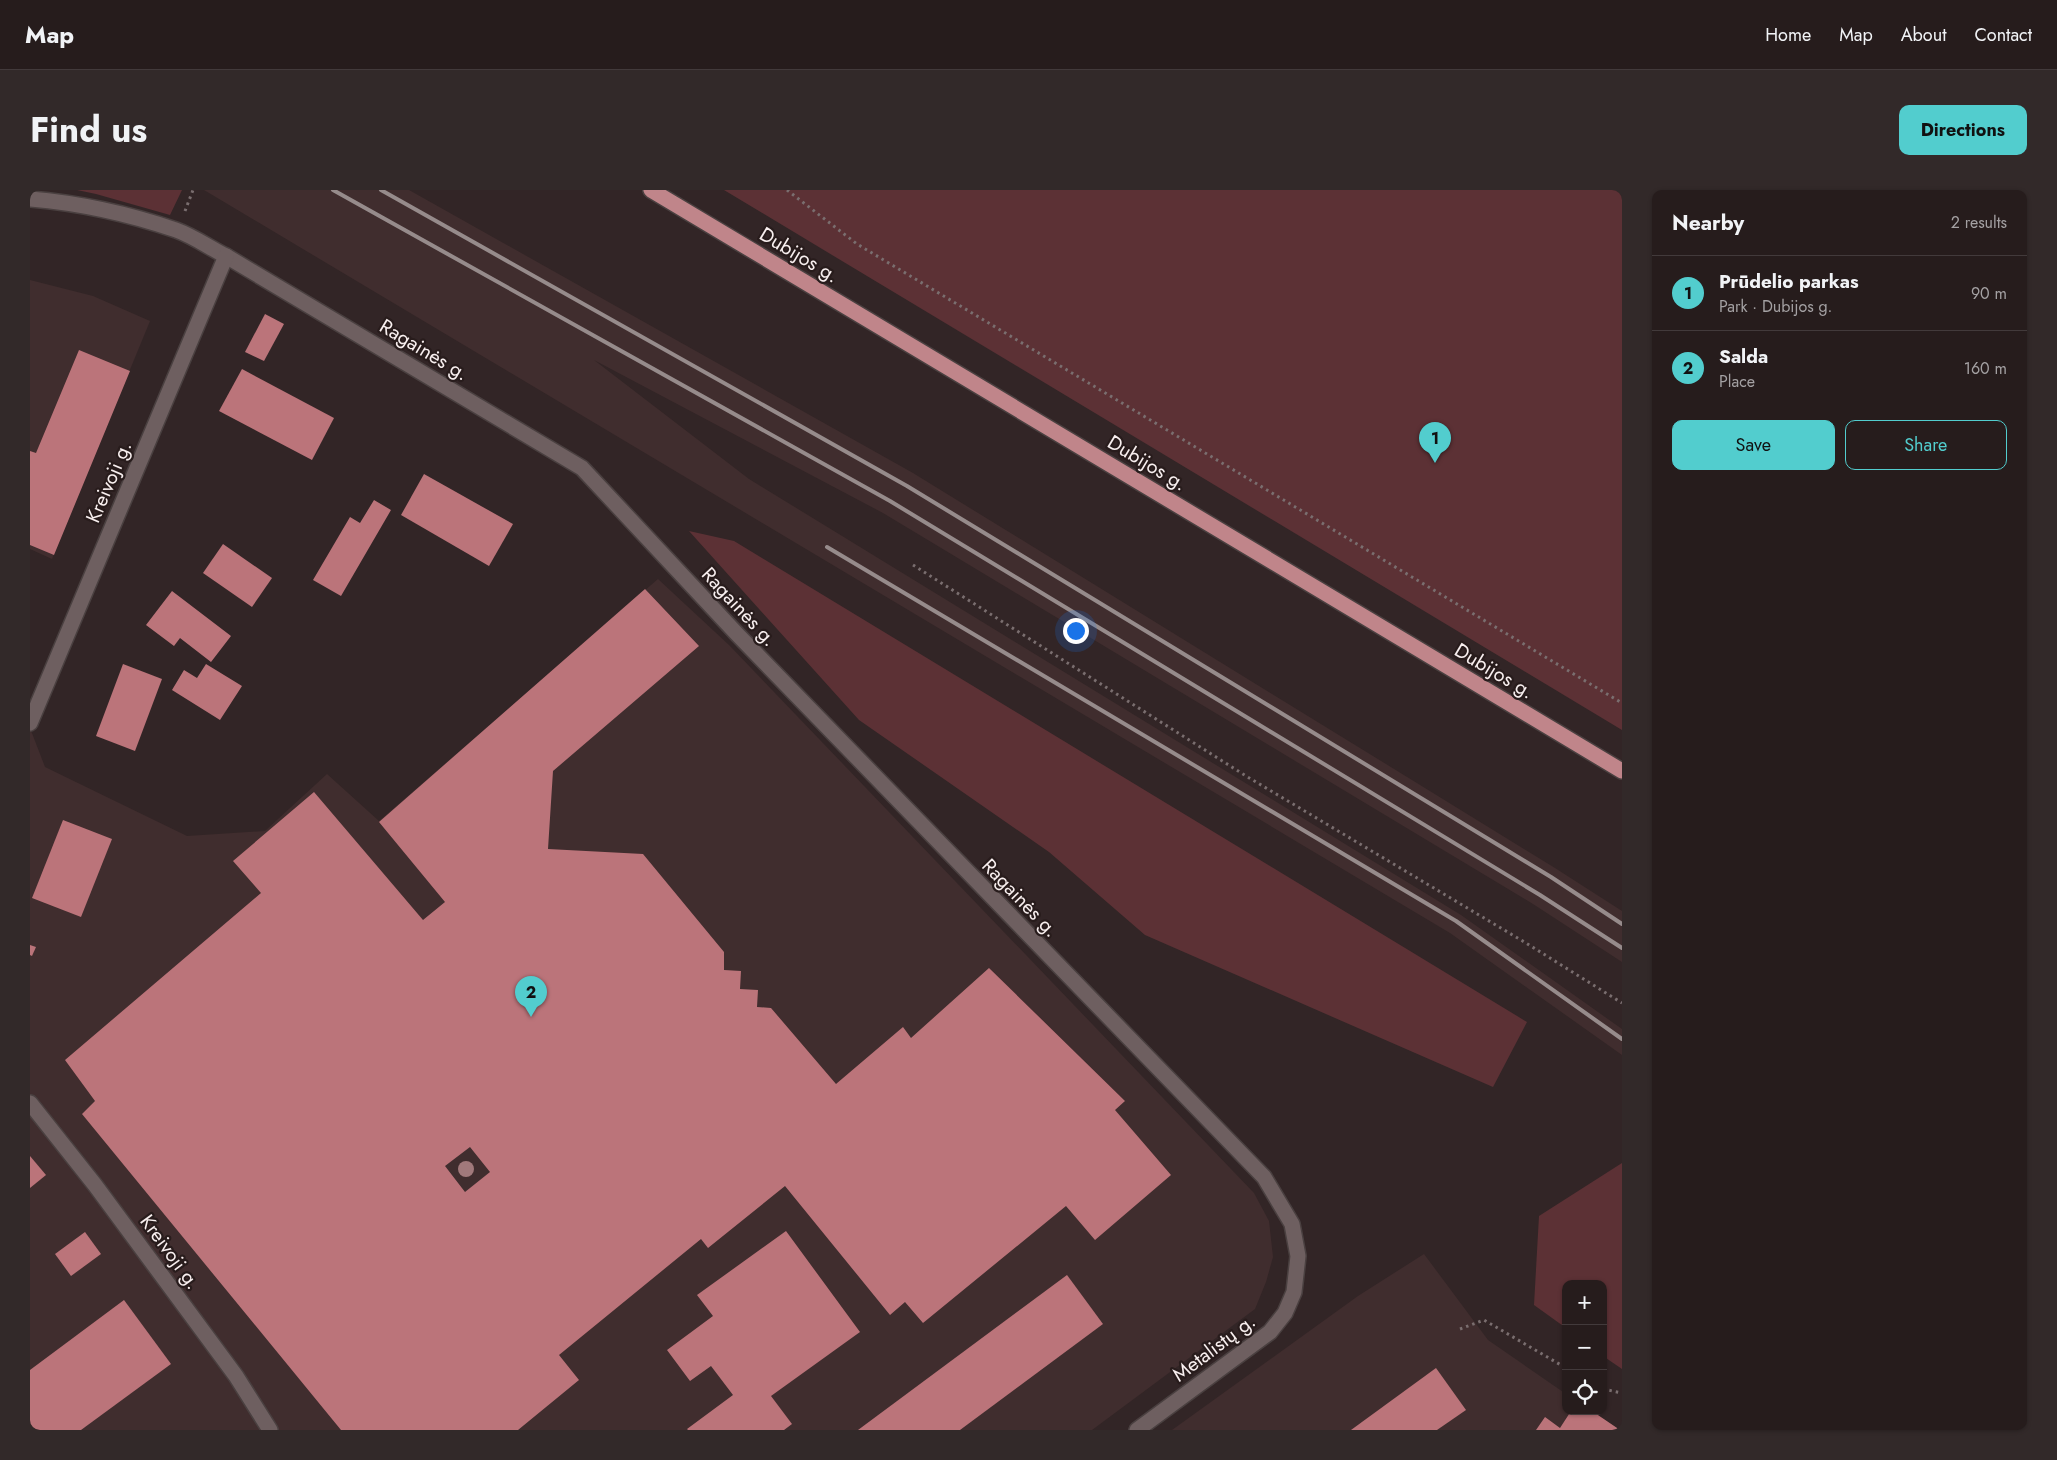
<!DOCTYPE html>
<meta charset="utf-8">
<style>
:root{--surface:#261c1c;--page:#322929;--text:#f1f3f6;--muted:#a4a1a3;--line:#423a3b;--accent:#52cdce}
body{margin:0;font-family:Jost,sans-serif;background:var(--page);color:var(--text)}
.controls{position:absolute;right:15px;bottom:15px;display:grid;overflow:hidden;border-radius:10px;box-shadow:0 1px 4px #0004}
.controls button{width:45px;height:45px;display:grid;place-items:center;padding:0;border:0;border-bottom:1px solid var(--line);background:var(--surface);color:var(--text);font:25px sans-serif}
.you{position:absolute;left:1045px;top:440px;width:18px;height:18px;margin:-12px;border:4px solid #fff;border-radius:50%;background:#1a73e8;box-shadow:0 0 0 8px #1a73e833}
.badge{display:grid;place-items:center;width:32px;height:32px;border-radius:50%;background:var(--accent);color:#111;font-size:16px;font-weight:700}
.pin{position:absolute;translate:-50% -41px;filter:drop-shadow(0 1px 2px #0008)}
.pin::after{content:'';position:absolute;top:26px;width:18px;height:15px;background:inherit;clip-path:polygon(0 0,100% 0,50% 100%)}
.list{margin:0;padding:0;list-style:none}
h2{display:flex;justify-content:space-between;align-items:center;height:65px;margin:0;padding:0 20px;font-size:21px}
h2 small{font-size:16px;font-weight:400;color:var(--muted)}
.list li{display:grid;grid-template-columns:32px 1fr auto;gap:15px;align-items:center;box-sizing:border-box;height:75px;padding:0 20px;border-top:1px solid var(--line)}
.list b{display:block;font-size:19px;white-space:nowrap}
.list p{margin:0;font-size:16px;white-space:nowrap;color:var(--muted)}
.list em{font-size:16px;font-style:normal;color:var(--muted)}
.actions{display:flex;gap:10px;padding:15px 20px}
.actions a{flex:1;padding:11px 0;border:1px solid var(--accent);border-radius:10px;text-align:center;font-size:18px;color:var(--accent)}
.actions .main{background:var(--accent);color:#111}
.icon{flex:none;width:28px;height:28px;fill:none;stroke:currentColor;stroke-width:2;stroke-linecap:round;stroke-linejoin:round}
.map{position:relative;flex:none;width:1592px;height:1240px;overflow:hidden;border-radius:10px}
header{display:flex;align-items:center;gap:30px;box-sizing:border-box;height:70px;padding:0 25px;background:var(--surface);border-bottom:1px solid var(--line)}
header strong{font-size:24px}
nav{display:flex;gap:28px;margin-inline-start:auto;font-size:18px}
.intro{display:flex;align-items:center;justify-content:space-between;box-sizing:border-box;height:120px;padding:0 30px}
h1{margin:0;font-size:35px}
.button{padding:12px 22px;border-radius:10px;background:var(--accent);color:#111;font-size:18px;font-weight:700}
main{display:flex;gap:30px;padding:0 30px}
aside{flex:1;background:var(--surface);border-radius:10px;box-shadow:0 1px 4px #0004}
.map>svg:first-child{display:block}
.built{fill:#402d2e}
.green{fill:#5c3135}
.building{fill:#bb747a;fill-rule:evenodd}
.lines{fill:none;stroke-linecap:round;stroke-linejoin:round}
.street-casing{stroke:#4a4040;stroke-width:18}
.primary-casing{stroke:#4a4040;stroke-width:18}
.path{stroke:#7a6e6f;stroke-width:3;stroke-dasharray:2.5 4;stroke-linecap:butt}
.street{stroke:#6e5f60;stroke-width:15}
.primary{stroke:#c0858a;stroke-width:15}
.rail{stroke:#968b8b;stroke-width:4}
.tree{fill:#a1797b}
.labels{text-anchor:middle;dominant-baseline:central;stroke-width:4.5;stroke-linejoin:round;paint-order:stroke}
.street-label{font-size:20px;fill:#f8efef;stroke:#281c1c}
</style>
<header>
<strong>Map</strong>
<nav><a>Home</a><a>Map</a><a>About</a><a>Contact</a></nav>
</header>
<div class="intro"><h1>Find us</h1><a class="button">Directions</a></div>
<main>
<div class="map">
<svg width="1592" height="1240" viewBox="0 0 1592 1240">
<rect width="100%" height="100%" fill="#322526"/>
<g class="built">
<path d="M174,0h205l504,283 642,395 67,43v51l-89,-58 -650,-391 -289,-153 155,119 712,436 161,114v26l-172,-122z"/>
<path d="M0,90l63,16 57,25 -98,238 -22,-10z"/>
<path d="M628,389l71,66 525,548 15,28 4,36 -7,25 -11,27 -163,121h-1062v-702l15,39 142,69 78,-5 62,-57 52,47z"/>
<path d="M1394,1064l64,86 78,54v17h26l28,19h-448l186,-134z"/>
</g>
<g class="green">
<path d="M47,0h105l-12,25 -74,-21z"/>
<path d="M694,0h898v540z"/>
<path d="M659,341l45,10 793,481 -34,65 -348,-152 -96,-83 -190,-132z"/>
<path d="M1592,973v206l-19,-13v-72h-37v44l-32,-23 5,-89z"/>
</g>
<g class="building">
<path d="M235,124l19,10 -20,37 -19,-9z"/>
<path d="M49,160l51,21 -76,184 -24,-10v-94l6,2z"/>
<path d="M212,179l92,49 -22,42 -93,-49z"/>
<path d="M394,284l89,50 -24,42 -88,-51z"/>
<path d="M344,310l17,10 -50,86 -28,-16 37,-63 10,6z"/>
<path d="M193,354l49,34 -20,29 -49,-34z"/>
<path d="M615,399l54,57 -146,125 -5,78 95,5 81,98v18l17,1 -1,18 18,1 -1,17 14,1 65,76 67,-57 8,11 78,-70 136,133 -10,9 56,65 -76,65 -29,-34 -143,117 -18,-21 -15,13 -105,-129 -77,62 -7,-9 -142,116 20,25 -61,50h-177l-259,-316 13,-13 -30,-41 196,-167 -28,-32 81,-69 109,128 22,-18 -66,-80zM440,957l20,25 -25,20 -20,-26z"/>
<path d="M142,401l59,45 -20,26 -31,-24 -6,8 -28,-21z"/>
<path d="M93,474l39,15 -27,72 -39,-15z"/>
<path d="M176,474l36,22 -22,34 -48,-30 12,-20 13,8z"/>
<path d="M33,630l49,19 -31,78 -49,-19z"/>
<path d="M0,755l6,2 -4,9 -2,-1z"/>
<path d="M0,966l16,19 -16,13z"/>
<path d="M756,1041l74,101 -89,64 21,28 -8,6h-96l-1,-1 46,-34 -22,-29 -21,15 -23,-31 46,-34 -16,-21z"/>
<path d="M55,1042l16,22 -30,22 -16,-22z"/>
<path d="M1037,1085l36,49 -143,106h-102z"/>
<path d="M94,1110l47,64 -90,66h-51v-60z"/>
<path d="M1406,1178l30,42 -29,20h-86z"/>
<path d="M1541,1221h21l28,19h-84l9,-13 15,11z"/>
</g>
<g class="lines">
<g class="street-casing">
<g id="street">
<path d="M0,9c49,4 99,15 146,31 17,6 34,18 50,26l356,212 155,166 527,543 28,47 6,32 -4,36 -9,21 -15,19 -133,98"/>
<path d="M0,533l196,-467"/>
<path d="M0,913l65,82 141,191 34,54"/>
</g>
</g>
<g class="primary-casing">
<path id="primary" d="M621,0l971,581"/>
</g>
<g class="path">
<path d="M757,0l70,54 765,459"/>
<path d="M155,21l8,-21"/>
<path d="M883,375l333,211 280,167 96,60"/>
<path d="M1430,1139l24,-9 82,48"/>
<path d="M1573,1199l19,4"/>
</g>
<use href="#street" class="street"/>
<use href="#primary" class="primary"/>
<g class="rail">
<path d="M303,0l557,311 650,394 82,53"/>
<path d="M351,0l526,296 644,391 71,47"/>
<path d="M797,357l629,374 166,118"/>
</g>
</g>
<circle class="tree" cx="436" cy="979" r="8"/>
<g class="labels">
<g class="street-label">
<text transform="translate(769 65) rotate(31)">Dubijos g.</text>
<text transform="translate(394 160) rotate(31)">Ragainės g.</text>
<text transform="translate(1117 273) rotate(31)">Dubijos g.</text>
<text transform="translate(79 292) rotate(-67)">Kreivoji g.</text>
<text transform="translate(709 417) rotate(47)">Ragainės g.</text>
<text transform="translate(1464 481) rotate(31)">Dubijos g.</text>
<text transform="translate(990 708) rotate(46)">Ragainės g.</text>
<text transform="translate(140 1062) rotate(54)">Kreivoji g.</text>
<text transform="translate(1184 1158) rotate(-37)">Metalistų g.</text>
</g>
</g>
</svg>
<div class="controls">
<button>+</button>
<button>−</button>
<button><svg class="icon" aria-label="locate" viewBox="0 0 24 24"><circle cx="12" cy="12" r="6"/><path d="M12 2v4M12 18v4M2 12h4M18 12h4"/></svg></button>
</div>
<div class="you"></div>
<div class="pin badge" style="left:1405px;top:273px">1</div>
<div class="pin badge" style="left:501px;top:827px">2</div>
</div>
<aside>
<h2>Nearby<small>2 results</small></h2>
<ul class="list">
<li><span class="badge">1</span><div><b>Prūdelio parkas</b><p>Park · Dubijos g.</p></div><em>90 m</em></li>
<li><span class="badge">2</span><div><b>Salda</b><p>Place</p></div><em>160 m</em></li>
</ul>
<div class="actions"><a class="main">Save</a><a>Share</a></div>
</aside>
</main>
